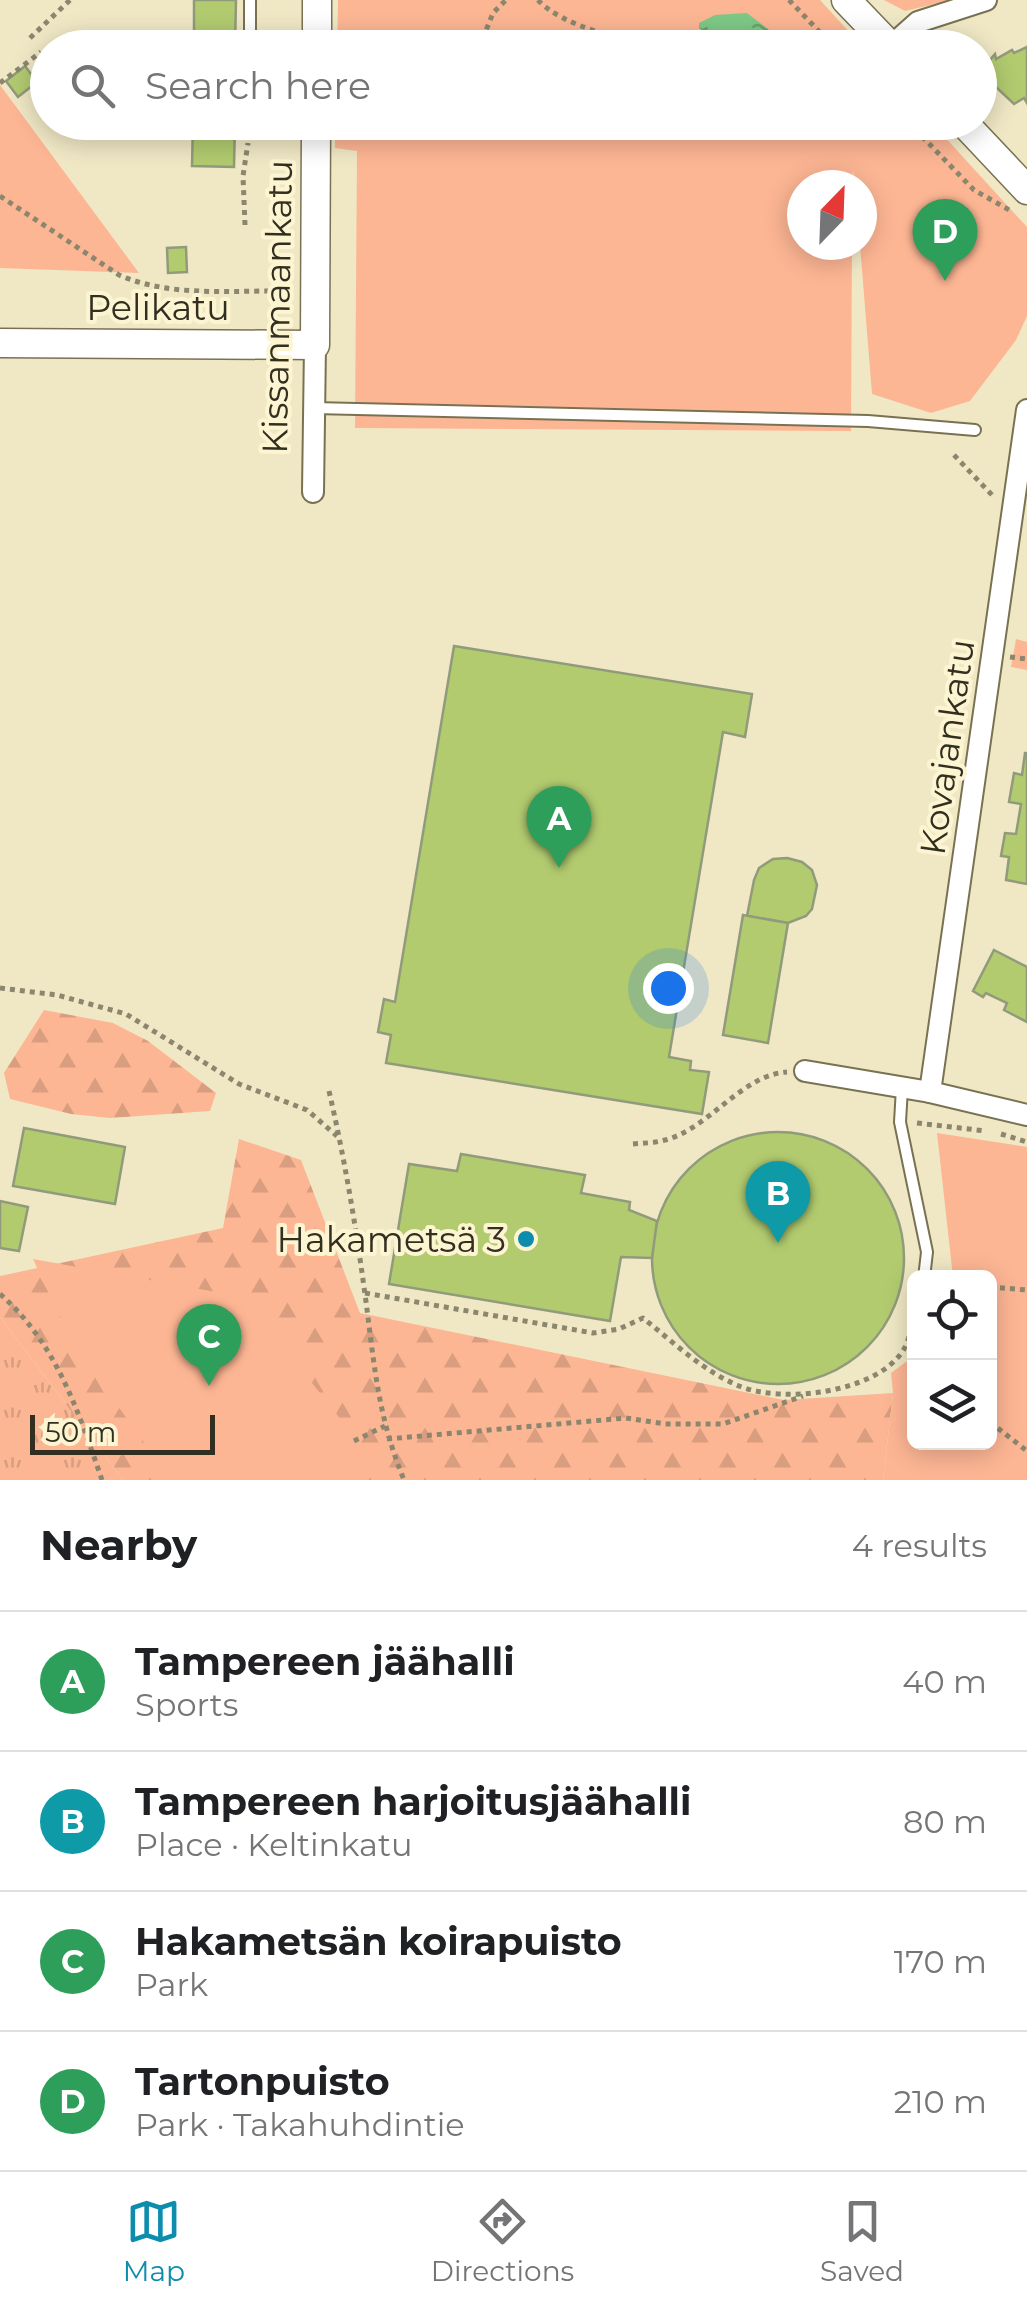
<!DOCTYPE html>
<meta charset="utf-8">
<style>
:root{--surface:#fff;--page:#f2f2f2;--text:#202124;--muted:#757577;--line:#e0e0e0;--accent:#0d8cad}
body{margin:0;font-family:Montserrat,sans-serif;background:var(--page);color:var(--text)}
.controls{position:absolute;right:30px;bottom:30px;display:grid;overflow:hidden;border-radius:15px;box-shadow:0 5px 25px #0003}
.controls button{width:90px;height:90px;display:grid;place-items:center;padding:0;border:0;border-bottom:2px solid var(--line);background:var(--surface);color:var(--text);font:50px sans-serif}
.compass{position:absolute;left:787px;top:170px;width:90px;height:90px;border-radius:50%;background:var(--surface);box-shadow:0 5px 25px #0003;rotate:23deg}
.scale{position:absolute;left:30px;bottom:25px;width:185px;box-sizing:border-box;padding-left:10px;border:5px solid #322f21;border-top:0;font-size:28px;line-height:35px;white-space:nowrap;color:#322f21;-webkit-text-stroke:8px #fdf5d2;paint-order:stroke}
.you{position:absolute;left:668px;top:988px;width:35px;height:35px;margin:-25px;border:8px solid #fff;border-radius:50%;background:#1a73e8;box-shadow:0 0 0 15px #1a73e833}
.badge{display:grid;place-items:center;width:65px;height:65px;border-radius:50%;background:var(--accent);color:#fff;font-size:32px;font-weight:700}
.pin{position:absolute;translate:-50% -82px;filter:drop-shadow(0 2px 5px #0008)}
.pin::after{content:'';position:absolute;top:52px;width:35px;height:30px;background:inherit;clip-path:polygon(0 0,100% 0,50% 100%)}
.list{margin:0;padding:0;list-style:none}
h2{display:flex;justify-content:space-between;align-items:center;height:130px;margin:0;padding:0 40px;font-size:42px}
h2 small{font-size:32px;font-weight:400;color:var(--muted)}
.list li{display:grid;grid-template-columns:65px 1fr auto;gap:30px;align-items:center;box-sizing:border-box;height:140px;padding:0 40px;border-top:2px solid var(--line)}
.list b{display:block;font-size:38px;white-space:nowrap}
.list p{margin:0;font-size:32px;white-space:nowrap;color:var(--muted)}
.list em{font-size:32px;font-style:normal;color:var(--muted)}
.icon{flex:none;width:55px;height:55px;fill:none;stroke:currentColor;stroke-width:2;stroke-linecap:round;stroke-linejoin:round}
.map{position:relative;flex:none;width:1027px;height:1480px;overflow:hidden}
.search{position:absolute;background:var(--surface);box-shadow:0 5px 25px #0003;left:30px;right:30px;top:30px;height:110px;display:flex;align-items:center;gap:25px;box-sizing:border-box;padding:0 35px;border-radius:55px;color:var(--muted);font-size:38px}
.sheet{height:690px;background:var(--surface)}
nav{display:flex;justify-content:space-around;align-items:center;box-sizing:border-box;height:140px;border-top:2px solid var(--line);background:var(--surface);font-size:28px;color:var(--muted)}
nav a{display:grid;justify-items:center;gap:5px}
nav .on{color:var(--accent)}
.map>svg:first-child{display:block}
.grass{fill:url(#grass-tufts)}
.forest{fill:url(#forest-firs)}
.park{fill:#fdb694}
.water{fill:url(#water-ripples)}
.building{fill:#b2cb6f;stroke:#919b7b;stroke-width:2.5}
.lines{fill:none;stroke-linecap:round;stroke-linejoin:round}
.service-casing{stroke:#797252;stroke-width:14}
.minor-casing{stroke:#797252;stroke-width:24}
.tertiary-casing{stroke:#797252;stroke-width:31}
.path{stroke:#8c866e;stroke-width:5;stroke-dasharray:5 5;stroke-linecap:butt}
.service{stroke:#fff;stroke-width:10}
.minor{stroke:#fff;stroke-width:20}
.tertiary{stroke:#fff;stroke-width:28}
.poi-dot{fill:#0d8cad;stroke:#fdf5d2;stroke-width:4}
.labels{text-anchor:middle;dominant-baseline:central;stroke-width:8;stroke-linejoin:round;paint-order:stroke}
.street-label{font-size:35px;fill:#322f21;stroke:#fdf5d2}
.poi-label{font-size:35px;fill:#322f21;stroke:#fdf5d2;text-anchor:end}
</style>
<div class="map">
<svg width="1027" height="1480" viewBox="0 0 1027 1480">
<defs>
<pattern id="grass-tufts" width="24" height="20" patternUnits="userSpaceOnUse" patternTransform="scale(2.5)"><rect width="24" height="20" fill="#fdb694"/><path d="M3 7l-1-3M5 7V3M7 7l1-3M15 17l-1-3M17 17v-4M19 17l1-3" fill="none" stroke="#d99d7f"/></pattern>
<pattern id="forest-firs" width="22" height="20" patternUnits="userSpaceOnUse" patternTransform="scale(2.5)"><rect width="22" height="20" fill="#fdb694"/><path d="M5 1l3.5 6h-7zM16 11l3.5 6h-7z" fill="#d99d7f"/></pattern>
<pattern id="water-ripples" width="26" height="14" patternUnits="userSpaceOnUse" patternTransform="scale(2.5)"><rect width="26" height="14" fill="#7ec986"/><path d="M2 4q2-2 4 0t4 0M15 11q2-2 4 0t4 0" fill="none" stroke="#68a46d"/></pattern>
</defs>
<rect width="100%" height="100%" fill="#f0e8c5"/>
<path class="grass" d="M0,1317l123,163h-123z"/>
<g class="forest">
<path d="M44,1010l69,13 35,18 68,52 -6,18 -100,7 -39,-4 -61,-15 -6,-26z"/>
<path d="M239,1139l62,21 59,153 424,87 109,-7 -10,87h-760l-123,-163v-41l223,-48z"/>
</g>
<g class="park">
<path d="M338,0h482l43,47 -526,1z"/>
<path d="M884,0h67l-46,11z"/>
<path d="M0,85l139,188 -139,-5z"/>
<path d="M335,122l597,1 95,104v89l-11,24 -46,61 -39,12 -59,-19 -12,-149 2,-60h-7l-2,-15 -1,15h-50v60h50l-1,186 -496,-3 2,-277 -22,-3z"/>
<path d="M1016,639l11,3v28l-16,-3z"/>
<path d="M937,1133l90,14v333h-144l10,-87 -2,-20 23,-17v86h76v-164l-37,-1z"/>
<path d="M33,1259l211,38 106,134 19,49h-198l-100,-139z"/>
</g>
<path class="water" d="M747,13l21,16 10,18h-52l-27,-19v-5l16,-8z"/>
<g class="building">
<path d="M194,0h42l-1,48h-41z"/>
<path d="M1027,47v56l-3,-5 -10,6 -33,-31 1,-4 13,-15 1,5 16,-9 2,3z"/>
<path d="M25,66l12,16 -19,15 -12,-16z"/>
<path d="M193,122h42l-1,45 -42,-1z"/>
<path d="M186,247l1,25 -19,1 -1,-25z"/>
<path d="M454,646l298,48 -7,43 -22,-5 -54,325 22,4 -1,9 19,2 -7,42 -316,-51 5,-28 -13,-3 6,-33 11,3z"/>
<path d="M1025,753h2v131l-21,-4 3,-23 -8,-1 4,-23 11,1 5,-30 -12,-2 5,-29 8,2z"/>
<path d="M787,858l15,4 10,8 5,15 -5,24 -6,7 -18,7 -41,-7 7,-36 5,-12 14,-9z"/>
<path d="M743,915l45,8 -20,120 -45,-8z"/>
<path d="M994,950l33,17v55l-23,-12 3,-7 -21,-10 -3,4 -10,-6z"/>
<path d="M24,1128l101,19 -10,57 -102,-18z"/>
<circle cx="778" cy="1258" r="126"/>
<path d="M461,1154l124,21 -4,18 49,9 -1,8 28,11 -5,37 -31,-1 -11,64 -221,-37 20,-120 48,7z"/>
<path d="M0,1201l28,6 -9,44 -19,-3z"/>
</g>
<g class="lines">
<g class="service-casing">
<g id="service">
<path d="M250,48v-48"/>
<path d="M250,129v-7"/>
<path d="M313,408l555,13 107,9"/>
<path d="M902,1088l-2,34 27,130 -3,26"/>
</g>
</g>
<g class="minor-casing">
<g id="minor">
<path d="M891,46l27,-24 68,-22"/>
<path d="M313,492l2,-147"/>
<path d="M805,1071l125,21 97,23"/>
<path d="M930,1092l97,-682"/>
</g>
</g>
<g class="tertiary-casing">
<g id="tertiary">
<path d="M846,0l46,48"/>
<path d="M317,48v-48"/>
<path d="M963,122l64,68"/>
<path d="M0,343l315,2 1,-223"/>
</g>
</g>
<g class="path">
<path d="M538,0c24,27 93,42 128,48"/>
<path d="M789,0l46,48"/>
<path d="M30,38l40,-38"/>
<path d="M479,48l14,-35 13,-13"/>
<path d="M0,83l41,-31"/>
<path d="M908,122l66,68 37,21"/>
<path d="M0,196l119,79c53,23 115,15 172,16"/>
<path d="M245,225l-2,-49 5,-33"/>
<path d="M954,455l39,41"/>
<path d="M1010,657l17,2"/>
<path d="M0,988l57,7 69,19 113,70 68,26 30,26"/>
<path d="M329,1091c15,65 26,130 35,196 10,71 12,125 40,193"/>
<path d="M917,1123l69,8"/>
<path d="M1001,1134l26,8"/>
<path d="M633,1144c11,-1 22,-1 32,-4 44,-11 76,-65 122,-68"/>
<path d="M990,1287l37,3"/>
<path d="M365,1293l228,40 26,-4 24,-11c30,24 60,53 96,68 44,18 139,7 165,-37 6,-10 8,-27 10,-38"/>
<path d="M0,1294c57,50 78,117 102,186"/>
<path d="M990,1422l37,29"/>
<path d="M387,1439l239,-21 39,6h58l80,-28"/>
<path d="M354,1441l31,-15"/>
</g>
<use href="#service" class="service"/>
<use href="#minor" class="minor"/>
<use href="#tertiary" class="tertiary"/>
</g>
<circle class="poi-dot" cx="526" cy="1239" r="10"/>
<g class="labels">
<g class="street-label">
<text x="158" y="307">Pelikatu</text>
<text transform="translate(277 307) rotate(-89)">Kissanmaankatu</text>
<text transform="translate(947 747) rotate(-82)">Kovajankatu</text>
</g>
<g class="poi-label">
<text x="506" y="1239">Hakametsä 3</text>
</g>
</g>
</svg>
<div class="controls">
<button><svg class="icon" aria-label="locate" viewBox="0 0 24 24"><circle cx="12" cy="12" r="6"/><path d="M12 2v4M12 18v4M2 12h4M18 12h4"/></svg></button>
<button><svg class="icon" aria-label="layers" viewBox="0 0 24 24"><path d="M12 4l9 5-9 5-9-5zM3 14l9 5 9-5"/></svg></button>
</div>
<svg class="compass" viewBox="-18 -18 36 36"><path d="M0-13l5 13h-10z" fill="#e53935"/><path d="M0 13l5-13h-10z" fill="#757577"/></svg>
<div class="scale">50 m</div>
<div class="you"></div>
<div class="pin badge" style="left:559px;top:868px;background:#2e9e5b">A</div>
<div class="pin badge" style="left:778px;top:1243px;background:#0f9aa8">B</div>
<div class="pin badge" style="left:209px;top:1386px;background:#2e9e5b">C</div>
<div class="pin badge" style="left:945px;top:281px;background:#2e9e5b">D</div>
<div class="search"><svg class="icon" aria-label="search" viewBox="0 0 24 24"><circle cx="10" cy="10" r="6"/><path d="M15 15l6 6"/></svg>Search here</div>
</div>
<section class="sheet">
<h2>Nearby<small>4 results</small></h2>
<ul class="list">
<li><span class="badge" style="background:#2e9e5b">A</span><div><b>Tampereen jäähalli</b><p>Sports</p></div><em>40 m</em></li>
<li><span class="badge" style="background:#0f9aa8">B</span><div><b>Tampereen harjoitusjäähalli</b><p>Place · Keltinkatu</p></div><em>80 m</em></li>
<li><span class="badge" style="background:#2e9e5b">C</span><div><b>Hakametsän koirapuisto</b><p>Park</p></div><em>170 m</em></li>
<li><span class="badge" style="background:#2e9e5b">D</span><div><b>Tartonpuisto</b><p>Park · Takahuhdintie</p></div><em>210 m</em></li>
</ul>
</section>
<nav>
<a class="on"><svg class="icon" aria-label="map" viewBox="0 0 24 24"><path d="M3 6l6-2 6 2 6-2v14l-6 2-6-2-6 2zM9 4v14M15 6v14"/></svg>Map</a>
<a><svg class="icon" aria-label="directions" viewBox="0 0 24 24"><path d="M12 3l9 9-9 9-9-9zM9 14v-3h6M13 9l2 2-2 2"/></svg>Directions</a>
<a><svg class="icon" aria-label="saved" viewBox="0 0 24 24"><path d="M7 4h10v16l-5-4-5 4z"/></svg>Saved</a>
</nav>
